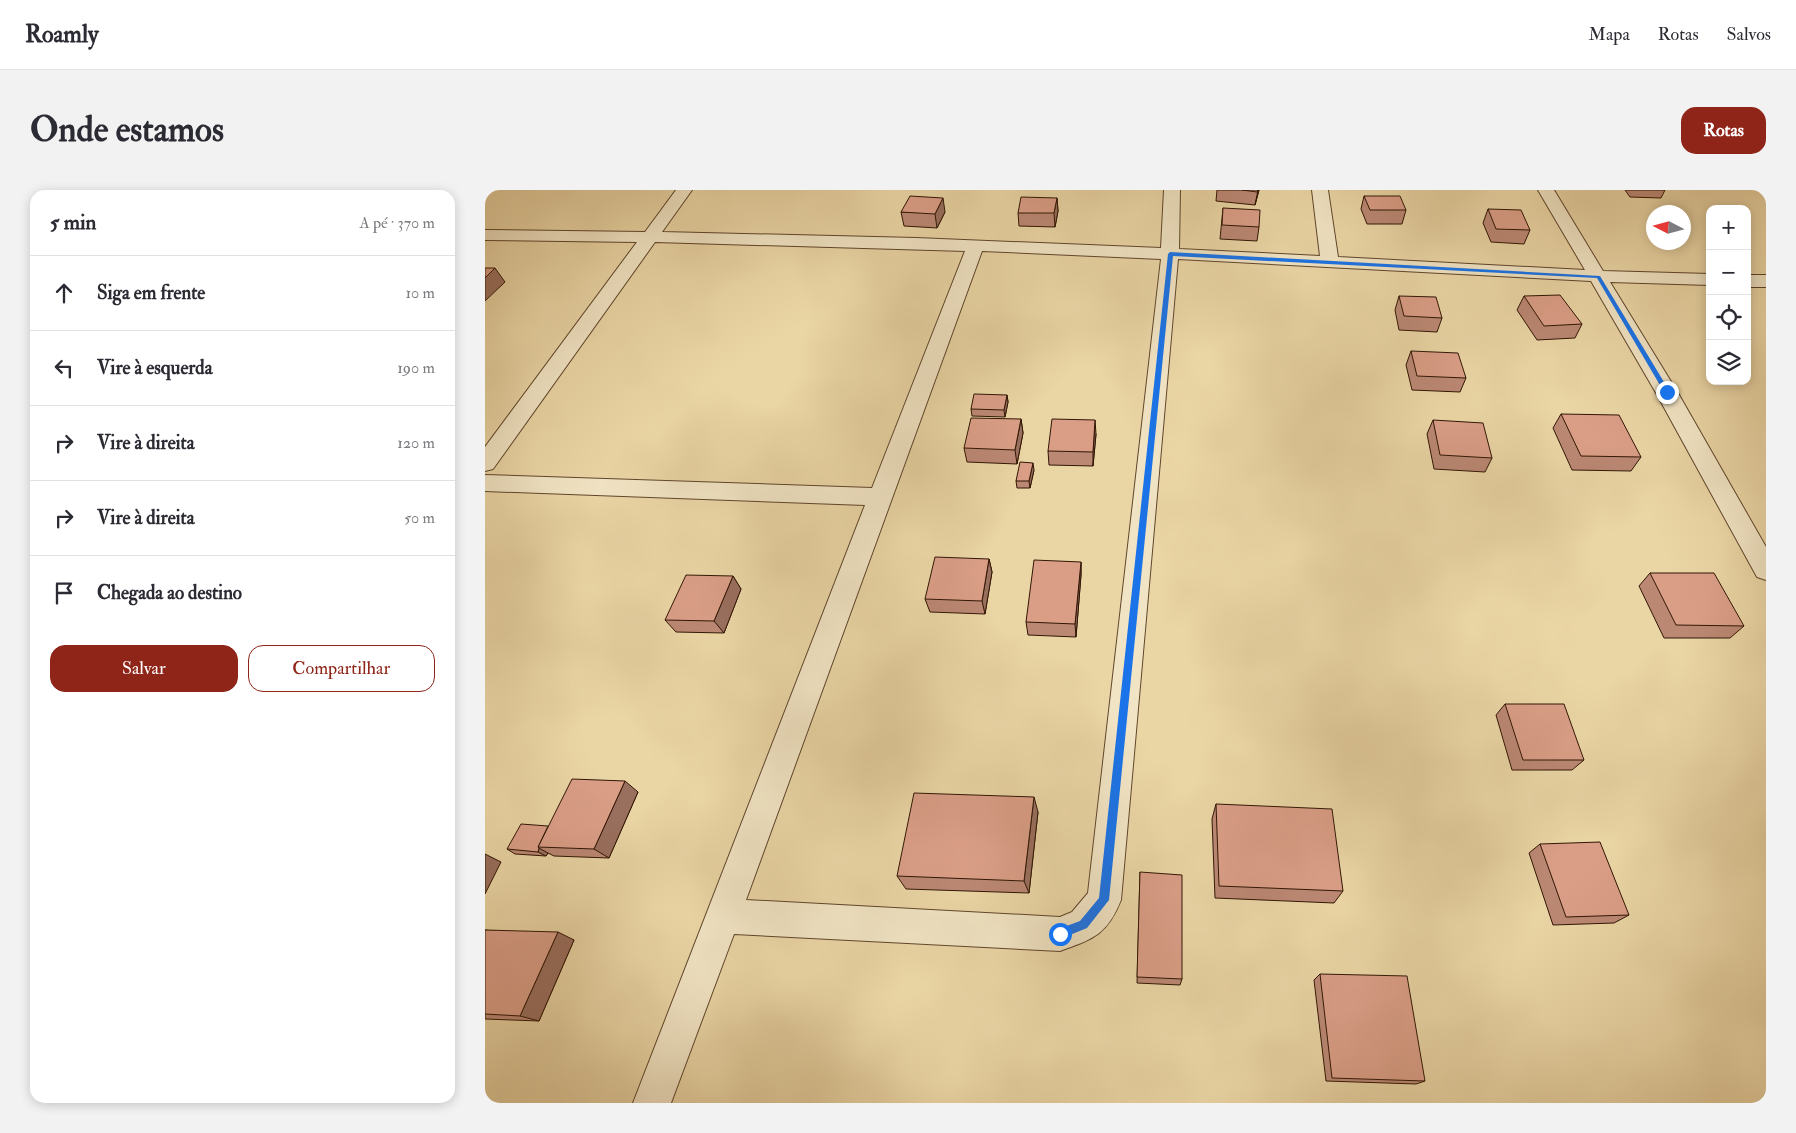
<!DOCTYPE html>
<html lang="pt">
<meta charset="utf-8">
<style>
:root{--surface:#fff;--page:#f2f2f3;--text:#2b2b33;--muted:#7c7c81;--line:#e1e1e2;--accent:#8f2418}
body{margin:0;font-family:"IM FELL Double Pica",serif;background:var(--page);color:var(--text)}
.controls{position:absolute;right:15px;top:15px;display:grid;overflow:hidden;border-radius:10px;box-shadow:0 2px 12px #0003}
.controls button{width:45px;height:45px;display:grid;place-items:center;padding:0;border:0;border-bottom:1px solid var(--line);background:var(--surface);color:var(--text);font:25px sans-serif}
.compass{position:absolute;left:1161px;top:15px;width:45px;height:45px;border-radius:50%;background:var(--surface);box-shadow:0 2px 12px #0003;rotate:276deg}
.stop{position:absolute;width:15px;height:15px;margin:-11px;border:4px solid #1a73e8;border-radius:50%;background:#fff}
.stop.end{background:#1a73e8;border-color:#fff;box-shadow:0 1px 5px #0008}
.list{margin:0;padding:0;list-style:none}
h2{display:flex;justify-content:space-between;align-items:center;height:65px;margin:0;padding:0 20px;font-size:21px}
h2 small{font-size:16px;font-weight:400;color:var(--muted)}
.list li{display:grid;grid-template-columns:32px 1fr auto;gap:15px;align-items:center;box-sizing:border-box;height:75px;padding:0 20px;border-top:1px solid var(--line)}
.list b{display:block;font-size:19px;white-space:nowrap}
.list em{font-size:16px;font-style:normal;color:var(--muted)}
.actions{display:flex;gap:10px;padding:15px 20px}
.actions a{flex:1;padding:11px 0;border:1px solid var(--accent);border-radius:15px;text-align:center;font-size:18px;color:var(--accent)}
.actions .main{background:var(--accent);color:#fff}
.icon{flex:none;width:28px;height:28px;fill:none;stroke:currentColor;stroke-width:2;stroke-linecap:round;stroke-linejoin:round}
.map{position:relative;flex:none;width:1281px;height:913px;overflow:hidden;border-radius:15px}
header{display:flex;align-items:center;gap:30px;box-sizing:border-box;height:70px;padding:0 25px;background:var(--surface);border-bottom:1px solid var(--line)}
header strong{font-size:24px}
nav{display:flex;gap:28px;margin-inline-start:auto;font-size:18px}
.intro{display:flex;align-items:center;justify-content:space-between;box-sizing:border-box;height:120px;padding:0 30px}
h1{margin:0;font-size:35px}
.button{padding:12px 22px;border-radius:15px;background:var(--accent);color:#fff;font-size:18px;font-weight:700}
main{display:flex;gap:30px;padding:0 30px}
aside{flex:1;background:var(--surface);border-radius:15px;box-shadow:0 2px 12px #0003}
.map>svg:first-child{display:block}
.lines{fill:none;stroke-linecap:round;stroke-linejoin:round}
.street-casing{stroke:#5f462c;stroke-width:2}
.street{fill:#f1e4c4;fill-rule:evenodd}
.wall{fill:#bb8874;stroke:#311604}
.shaded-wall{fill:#996f5e;stroke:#311604}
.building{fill:#da9e87;stroke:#311604}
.route{fill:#1a73e8}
</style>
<header>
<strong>Roamly</strong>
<nav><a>Mapa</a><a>Rotas</a><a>Salvos</a></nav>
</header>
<div class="intro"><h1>Onde estamos</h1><a class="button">Rotas</a></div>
<main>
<aside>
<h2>5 min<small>A pé · 370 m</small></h2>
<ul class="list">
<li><svg class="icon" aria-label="ahead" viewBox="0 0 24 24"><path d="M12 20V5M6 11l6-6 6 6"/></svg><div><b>Siga em frente</b></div><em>10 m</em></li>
<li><svg class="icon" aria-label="left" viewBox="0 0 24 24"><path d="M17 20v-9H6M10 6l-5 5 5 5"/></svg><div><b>Vire à esquerda</b></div><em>190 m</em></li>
<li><svg class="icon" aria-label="right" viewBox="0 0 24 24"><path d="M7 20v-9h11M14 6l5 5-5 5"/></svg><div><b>Vire à direita</b></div><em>120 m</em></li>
<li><svg class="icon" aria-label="right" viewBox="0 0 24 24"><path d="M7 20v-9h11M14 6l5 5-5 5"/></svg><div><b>Vire à direita</b></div><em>50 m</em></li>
<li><svg class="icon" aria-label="arrive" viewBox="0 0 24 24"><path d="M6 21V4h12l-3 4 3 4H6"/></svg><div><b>Chegada ao destino</b></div></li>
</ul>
<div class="actions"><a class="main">Salvar</a><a>Compartilhar</a></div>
</aside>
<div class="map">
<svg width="1281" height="913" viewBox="0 0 1281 913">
<rect width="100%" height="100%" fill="#ead5a5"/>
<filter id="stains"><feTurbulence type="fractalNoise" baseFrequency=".004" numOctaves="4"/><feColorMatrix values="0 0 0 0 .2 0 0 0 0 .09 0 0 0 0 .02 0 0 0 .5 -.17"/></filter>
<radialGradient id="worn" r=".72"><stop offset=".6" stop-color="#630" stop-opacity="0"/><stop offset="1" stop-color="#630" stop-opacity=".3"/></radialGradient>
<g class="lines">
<g class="street-casing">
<g id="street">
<path d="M191,0h16l-30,42 254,6 245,10 3,-58h16l-1,59 141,7 -8,-66h16l10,67 247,13 -47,-80h16l49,81 107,3v11l-100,-3 68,111 88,154v33l-9,-3 -101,-184 -65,-112 -413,-22 -57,641c-14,35 -28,39 -61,51l-326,-17 -63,169h-38l232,-598 -380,-14v-16l387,13 93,-237 -310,-9 -162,227 -8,2v-24l152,-205 -152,-2v-10l160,2zM497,61l179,8 -73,634 -16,19 -12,5 -314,-17z"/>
<rect x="1262" y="85" width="19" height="12"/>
</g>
</g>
<use href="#street" class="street"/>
</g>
<g class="wall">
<path d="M732,0h42l-4,15 -39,-4z"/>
<path d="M1140,0h40l-4,8 -31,-1z"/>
<path d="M879,6l42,14 -4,14h-35l-6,-15z"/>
<path d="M572,8l1,13 -3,16 -36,-1 -1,-13z"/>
<path d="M738,18l36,19 -2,14 -37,-2z"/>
<path d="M1003,19l42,21 -6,14 -33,-2 -8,-19z"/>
<path d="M416,22h44l-8,16 -33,-2z"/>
<path d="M914,106l43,22 -5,14 -38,-2 -4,-20z"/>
<path d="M1039,106l58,28 -7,14 -38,2 -20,-30z"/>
<path d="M926,161l55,27 -6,14 -48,-2 -6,-25z"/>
<path d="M522,205l1,7 -3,15 -33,-1 -1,-7z"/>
<path d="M1076,224l80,43 -10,14 -59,-1 -19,-42z"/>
<path d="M536,229l2,14 -6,31 -50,-2 -3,-14z"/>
<path d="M948,230l59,38 -7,14 -51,-3 -7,-35z"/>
<path d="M611,244l-3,32 -44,-1 -1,-14z"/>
<path d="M549,280l-4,18h-13l-1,-7z"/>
<path d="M504,369l3,13 -7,42 -55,-2 -5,-13z"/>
<path d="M596,372v13l-5,62 -48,-2 -2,-13z"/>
<path d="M1165,383l94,53 -14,12h-66l-25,-52z"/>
<path d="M248,386l8,13 -17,44 -48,-1 -11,-12z"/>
<path d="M1020,514l79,56 -12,10h-60l-16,-55z"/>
<path d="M153,602l-29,66 -55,-2 -6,-3 -2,3 -31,-2 -8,-5z"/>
<path d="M731,614l127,87 -9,12 -119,-5 -3,-79z"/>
<path d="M553,622l-9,81 -123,-4 -9,-13z"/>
<path d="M1055,654l89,71 -15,8 -61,2 -24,-72z"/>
<path d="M655,682l42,107 -2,6 -43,-2z"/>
<path d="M0,740l89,10 -35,81 -54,-2z"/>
<path d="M835,784l105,107 -9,3 -90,-3 -12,-101z"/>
</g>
<g class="shaded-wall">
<path d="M773,0h1l-4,15z"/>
<path d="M458,8l2,14 -8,16 -2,-14z"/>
<path d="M572,8l1,13 -3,16 -1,-14z"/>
<path d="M10,78l10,14 -20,19v-23z"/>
<path d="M522,205l1,7 -3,15 -1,-7z"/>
<path d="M536,229l2,14 -6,31 -2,-14z"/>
<path d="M610,230l1,14 -3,32v-14z"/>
<path d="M548,273l1,7 -4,18 -1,-7z"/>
<path d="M504,369l3,13 -7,42 -3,-13z"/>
<path d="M596,372v13l-5,62 -1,-13z"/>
<path d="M248,386l8,13 -17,44 -10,-12z"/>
<path d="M140,591l13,11 -29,66 -15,-9z"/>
<path d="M549,607l4,15 -9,81 -5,-12z"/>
<path d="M54,658l9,5 -2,3 -8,-4z"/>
<path d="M0,664l16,8 -16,32z"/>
<path d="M73,742l16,8 -35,81 -19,-5z"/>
</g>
<g class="building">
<path d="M757,0h16l-1,2z"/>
<path d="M425,6l33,2 -8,16 -34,-2z"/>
<path d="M879,6h36l6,14h-36z"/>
<path d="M536,7l36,1 -3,15h-36z"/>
<path d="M738,18l37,2 -1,17 -37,-2z"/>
<path d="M1003,19l33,1 9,20 -34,-1z"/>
<path d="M0,78h10l-10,10z"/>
<path d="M1075,105l22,29 -38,2 -20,-30z"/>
<path d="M914,106l37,1 6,21 -38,-2z"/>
<path d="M926,161l47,2 8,25 -49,-2z"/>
<path d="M489,204l33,1 -3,15 -33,-1z"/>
<path d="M1076,224l58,1 22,42 -60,-1z"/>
<path d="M486,228l50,1 -6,31 -51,-2z"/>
<path d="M567,229l43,1 -2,32 -45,-1z"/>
<path d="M948,230l50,3 9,35 -52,-3z"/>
<path d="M535,272l13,1 -4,18h-13z"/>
<path d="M450,367l54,2 -7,42 -57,-2z"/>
<path d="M549,370l47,2 -6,62 -49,-2z"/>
<path d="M1165,383h64l30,53 -68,-1z"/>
<path d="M201,385l47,1 -19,45 -49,-1z"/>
<path d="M1020,514h59l20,56h-61z"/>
<path d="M87,589l53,2 -31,68 -56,-2z"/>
<path d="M429,603l120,4 -10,84 -127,-5z"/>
<path d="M731,614l116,5 11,82 -124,-5z"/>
<path d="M36,634l27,2 -10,21 1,1 -1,4 -31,-3z"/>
<path d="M1115,652l29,73 -63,2 -26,-73z"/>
<path d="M655,682l42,3v104l-45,-2z"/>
<path d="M0,740l73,2 -38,84 -35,-2z"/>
<path d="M835,784l87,2 18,105 -93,-3z"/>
</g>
<path class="route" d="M685,62l430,24 70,116 -3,2 -3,-2 -67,-114 -424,-22 -64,644 -22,28 -27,11 -4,-2v-7l24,-9 19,-23 69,-644z"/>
<rect width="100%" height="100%" filter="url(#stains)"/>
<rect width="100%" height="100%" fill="url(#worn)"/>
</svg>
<div class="controls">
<button>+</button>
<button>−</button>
<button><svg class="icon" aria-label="locate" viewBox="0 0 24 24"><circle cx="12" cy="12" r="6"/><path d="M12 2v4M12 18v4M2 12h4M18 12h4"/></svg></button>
<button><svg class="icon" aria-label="layers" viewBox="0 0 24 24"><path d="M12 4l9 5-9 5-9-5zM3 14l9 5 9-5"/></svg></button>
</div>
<svg class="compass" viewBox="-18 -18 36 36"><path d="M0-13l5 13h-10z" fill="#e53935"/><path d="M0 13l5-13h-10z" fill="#7c7c81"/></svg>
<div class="stop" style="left:575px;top:744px"></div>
<div class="stop end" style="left:1182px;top:202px"></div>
</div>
</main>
